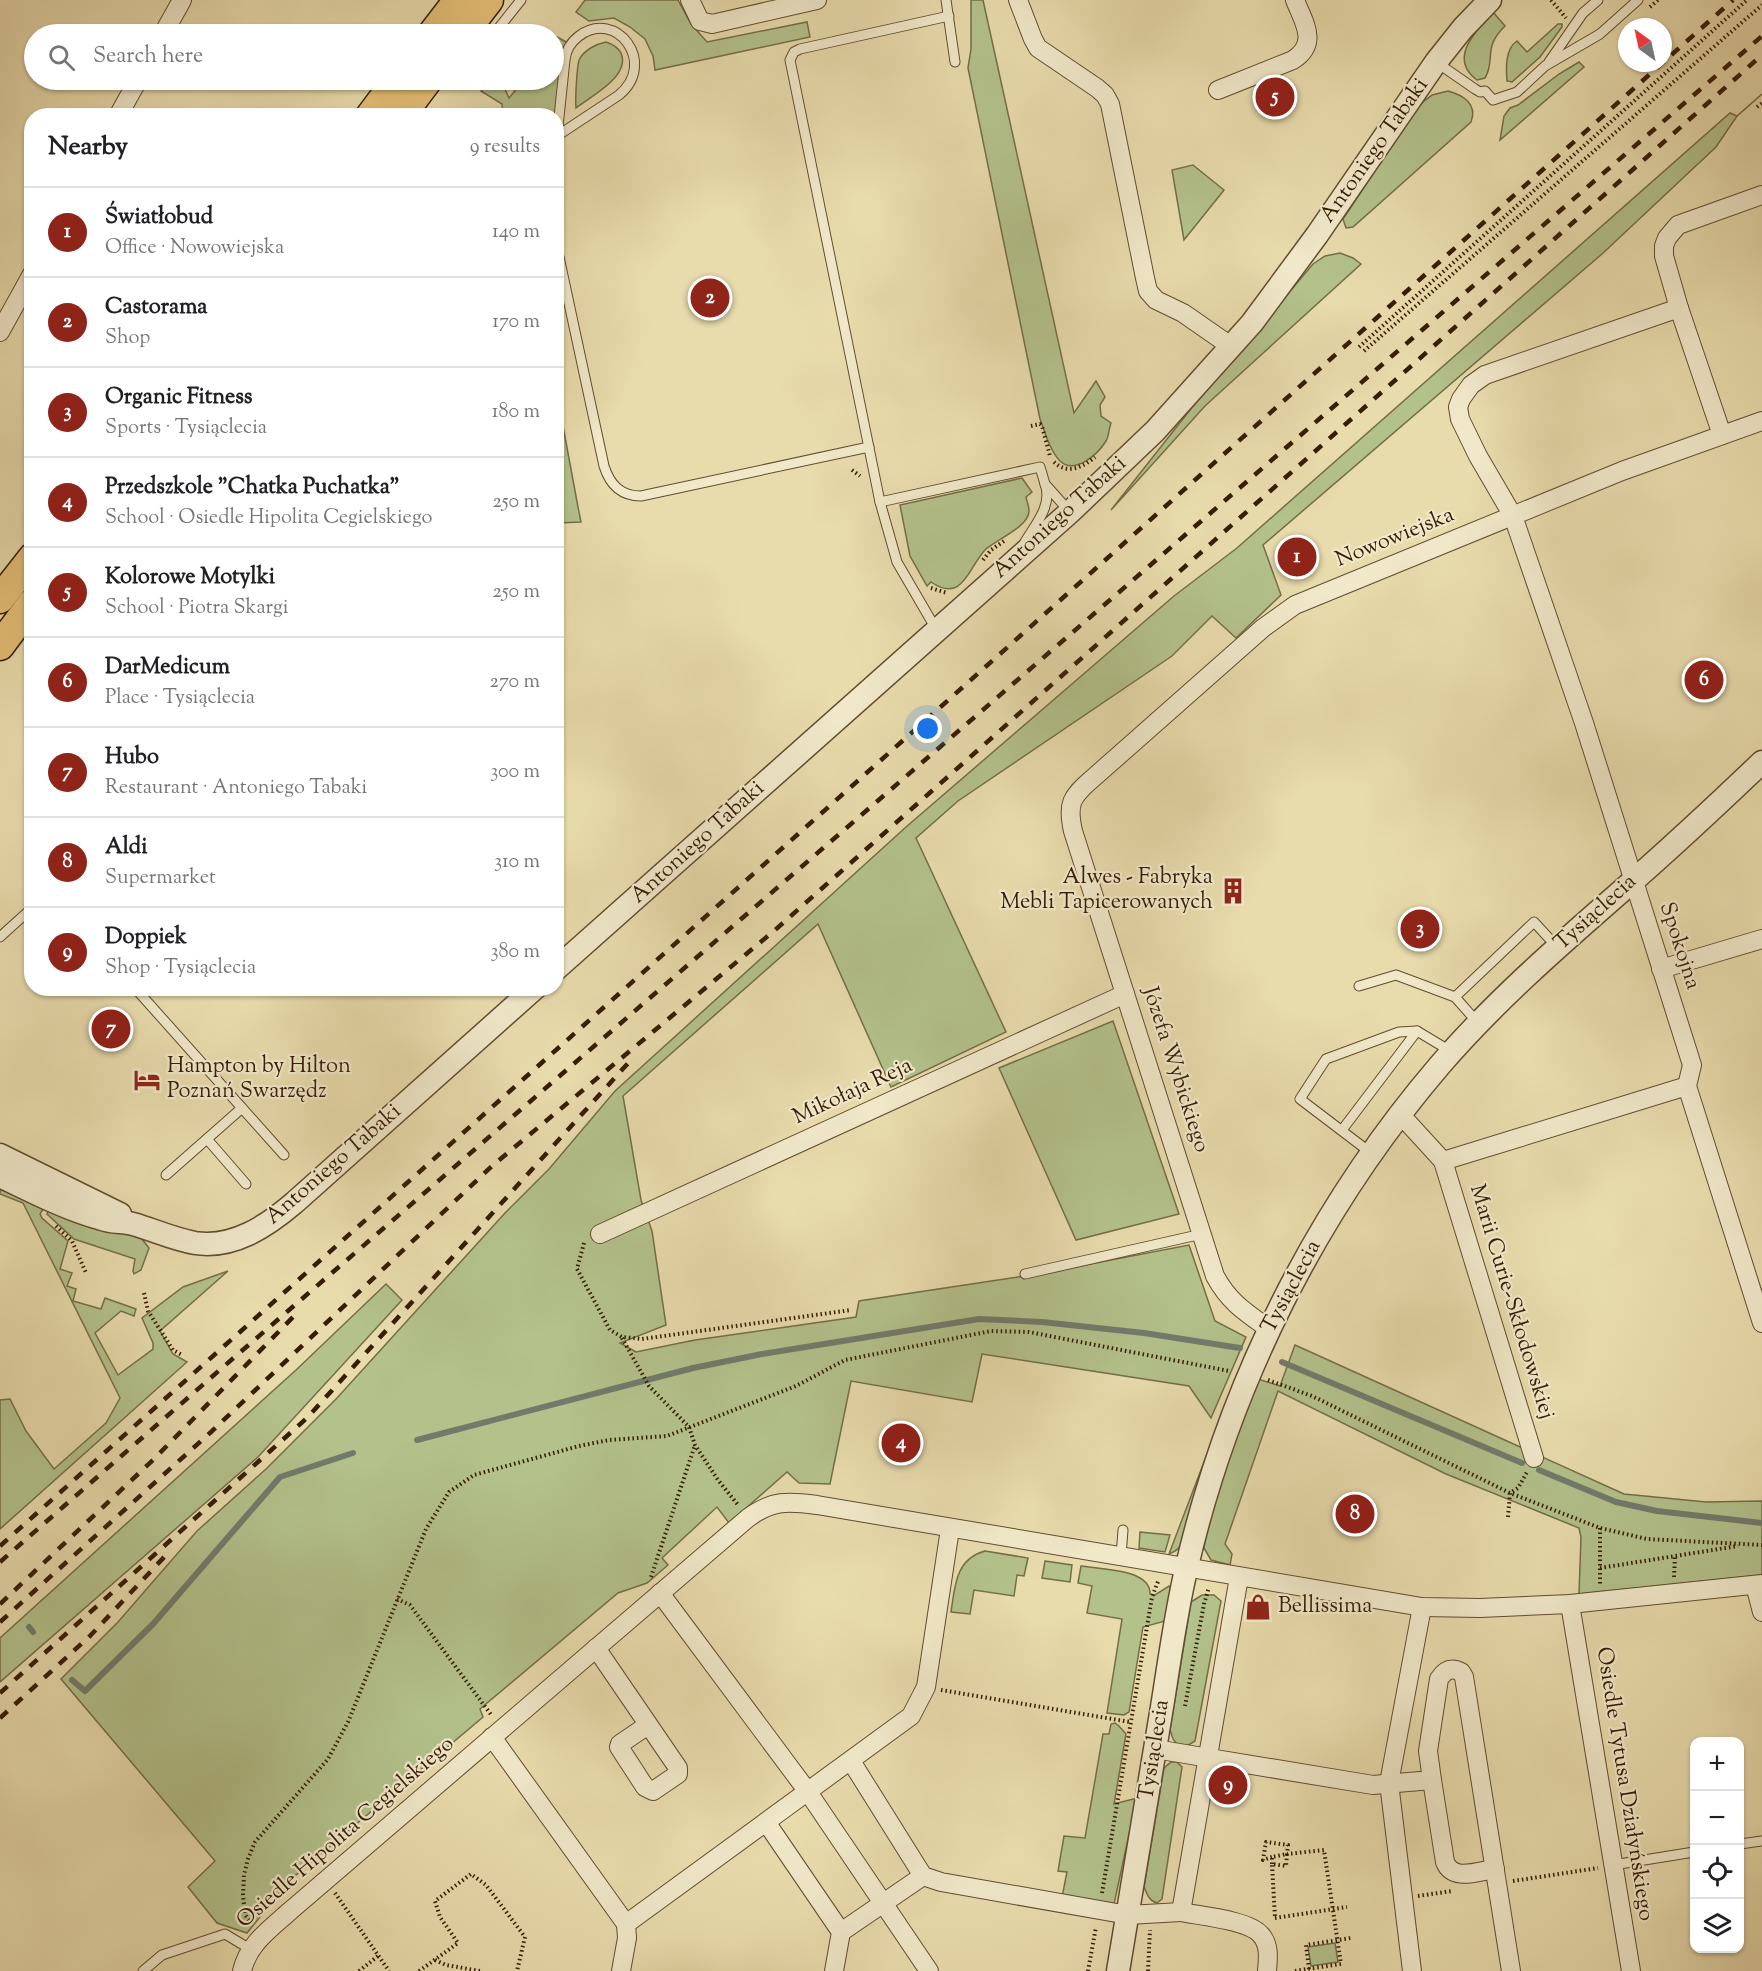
<!DOCTYPE html>
<meta charset="utf-8">
<style>
:root{--surface:#fff;--page:#f6f6f6;--text:#202124;--muted:#757577;--line:#e0e0e0;--accent:#8f2418}
body{margin:0;font-family:"Sorts Mill Goudy",serif;background:var(--page);color:var(--text)}
.controls{position:absolute;right:18px;bottom:18px;display:grid;overflow:hidden;border-radius:12px;box-shadow:0 2px 4px #0004}
.controls button{width:54px;height:54px;display:grid;place-items:center;padding:0;border:0;border-bottom:2px solid var(--line);background:var(--surface);color:var(--text);font:30px sans-serif}
.compass{position:absolute;left:1618px;top:18px;width:54px;height:54px;border-radius:50%;background:var(--surface);box-shadow:0 2px 4px #0004;rotate:327deg}
.you{position:absolute;left:928px;top:729px;width:21px;height:21px;margin:-15px;border:4px solid #fff;border-radius:50%;background:#1a73e8;box-shadow:0 0 0 9px #1a73e833}
.badge{display:grid;place-items:center;width:39px;height:39px;border-radius:50%;background:var(--accent);color:#fff;font-size:20px;font-weight:700}
.pin{position:absolute;translate:-50% -50%;border:3px solid #fff;box-shadow:0 2px 6px #0006}
.list{margin:0;padding:0;list-style:none}
h2{display:flex;justify-content:space-between;align-items:center;height:78px;margin:0;padding:0 24px;font-size:26px}
h2 small{font-size:20px;font-weight:400;color:var(--muted)}
.list li{display:grid;grid-template-columns:39px 1fr auto;gap:18px;align-items:center;box-sizing:border-box;height:90px;padding:0 24px;border-top:2px solid var(--line)}
.list b{display:block;font-size:22px;white-space:nowrap}
.list p{margin:0;font-size:20px;white-space:nowrap;color:var(--muted)}
.list em{font-size:20px;font-style:normal;color:var(--muted)}
.icon{flex:none;width:33px;height:33px;fill:none;stroke:currentColor;stroke-width:2;stroke-linecap:round;stroke-linejoin:round}
.map{position:relative;flex:none;width:1762px;height:1971px;overflow:hidden}
.search{position:absolute;background:var(--surface);box-shadow:0 2px 4px #0004;left:24px;top:24px;width:540px;height:66px;display:flex;align-items:center;gap:15px;box-sizing:border-box;padding:0 21px;border-radius:33px;color:var(--muted);font-size:22px}
.panel{position:absolute;background:var(--surface);box-shadow:0 2px 4px #0004;left:24px;top:108px;width:540px;height:888px;border-radius:24px}
.map>svg:first-child{display:block}
.green{fill:#b3c18b;stroke:#746e48;stroke-width:1.5}
.lines{fill:none;stroke-linecap:round;stroke-linejoin:round}
.stream{stroke:#717b6c;stroke-width:6}
.service-casing{stroke:#624c2f;stroke-width:11}
.minor-casing{stroke:#624c2f;stroke-width:20}
.tertiary-casing{stroke:#624c2f;stroke-width:25}
.primary-casing{stroke:#361c05;stroke-width:31}
.path{stroke:#361c05;stroke-width:4;stroke-dasharray:1.5 3;stroke-linecap:butt}
.service{stroke:#f0e8c9;stroke-width:9}
.minor{stroke:#f0e8c9;stroke-width:18}
.tertiary{stroke:#f0e8c9;stroke-width:22}
.primary{stroke:#e4be76;stroke-width:28}
.rail{stroke:#361c05;stroke-width:4.5;stroke-dasharray:10 10;stroke-linecap:butt}
.labels{text-anchor:middle;dominant-baseline:central;stroke-width:4.5;stroke-linejoin:round;paint-order:stroke}
.street-label{font-size:22px;fill:#361c05;stroke:#f0e8c9}
.poi-label{font-size:22px;fill:#361c05;stroke:#f0e8c9;text-anchor:start}
</style>
<div class="map">
<svg width="1762" height="1971" viewBox="0 0 1762 1971">
<rect width="100%" height="100%" fill="#e8dbac"/>
<filter id="stains"><feTurbulence type="fractalNoise" baseFrequency=".00333" numOctaves="4"/><feColorMatrix values="0 0 0 0 .2 0 0 0 0 .09 0 0 0 0 .02 0 0 0 .5 -.17"/></filter>
<radialGradient id="worn" r=".72"><stop offset=".6" stop-color="#630" stop-opacity="0"/><stop offset="1" stop-color="#630" stop-opacity=".3"/></radialGradient>
<g class="green">
<path d="M585,0h93l13,24 16,18 100,-20 3,15 -155,33 -2,-14 -8,-17 -15,-12 -16,-9 -25,3 -13,-9z"/>
<path d="M971,0h12l91,413 22,-32 9,16 -5,8 1,11 10,7c-2,5 -2,13 -5,18 -8,13 -31,34 -46,20 -10,-10 -15,-29 -20,-42l-72,-351 3,-19z"/>
<path d="M1493,12l12,14c-23,22 -9,34 -20,52l-8,2c-30,-22 0,-50 16,-68z"/>
<path d="M1558,24h4v3l-22,30 -28,25 -5,-1c-1,-13 -2,-32 10,-40l10,11z"/>
<path d="M557,37l11,6 -12,73 -53,-1 -1,-11 -21,-13 9,-11h11l8,18 15,-18h30v-39z"/>
<path d="M606,42c6,2 12,5 15,11 10,23 -30,43 -45,55 -1,-9 1,-41 3,-48 5,-10 17,-16 27,-18z"/>
<path d="M1579,62l5,5 -84,73 4,-24 6,-8 8,-3 41,-31z"/>
<path d="M1448,91c15,4 30,13 23,31l-118,105 -7,1 -3,-9 75,-113 14,-11z"/>
<path d="M1762,94l-25,22 -21,31 -114,107 -339,291 18,50 -45,43 -24,-22 -40,40 -214,145 -42,37 90,194 -115,55 -73,-163 -195,172 18,104 11,31 14,94 -46,18 16,9 59,-12 161,-23 3,-16 179,-27 151,-29 26,76 31,16 -35,81 -22,-32 -207,-32 -10,48 -121,-21 -21,103 -31,-1 -12,-11 -58,51 -12,-16 -55,51 6,7 -21,18 -29,10 -138,116 3,8 -194,164 -42,52 -30,-10 -29,-36 27,-26 -154,-182 57,-57 79,-91 69,-62 71,-71 168,-185 44,-44 66,-78 291,-264 268,-231 63,-48 493,-435 7,3z"/>
<path d="M1193,165l31,25 -40,50 -12,-70z"/>
<path d="M1340,253l13,5 8,6 -156,142 -94,104 79,-100 123,-146 12,-8z"/>
<path d="M557,394l21,113 3,15 -24,1z"/>
<path d="M1022,478l10,14 -6,5c1,5 3,9 3,14 0,16 -34,29 -44,39 -17,18 -22,54 -54,32l-4,4 -17,-30 -10,-51z"/>
<path d="M1113,1021l66,193 -103,26 -77,-172z"/>
<path d="M0,1189l43,20 -3,5 2,4 26,23 -8,28 12,4 -5,13 9,3 -3,12 28,8 4,-11 31,11 -2,7 -13,-5 -26,22 23,42 35,-26v-6l-11,-25 41,-31 45,-16 -68,60 13,23 14,8 -187,167v-129l10,-1 16,32 28,38 52,-46 14,-25 -97,-195 -23,-9z"/>
<path d="M50,1206l91,32 8,10 -8,22 -7,4 -1,-3 2,-12 -61,-20 -27,-25z"/>
<path d="M386,1284l16,16 -144,157 -258,225v-44l296,-268z"/>
<path d="M1295,1345l329,149 82,8 56,-1v74l-183,19 2,-57 -2,-9 -133,-54 -168,-83 -53,153 7,10 -2,11 -19,-5 -7,-12c8,-57 34,-114 54,-169l22,7z"/>
<path d="M1212,1441l-29,99c-3,8 -6,11 -14,14z"/>
<path d="M1140,1532l30,3 -5,17 -26,-4z"/>
<path d="M985,1551l43,7 -4,18 -7,-1 -3,21 -40,-6 -4,24 -19,-2c4,-25 4,-53 34,-61z"/>
<path d="M1045,1561l27,4 -2,17 -28,-4z"/>
<path d="M1081,1566c19,3 70,3 69,28l5,1 14,-9 2,3 -6,32 -22,6 -13,79 -1,6 -5,3 -17,-2 15,-94 -35,-6 5,-27 -14,-3z"/>
<path d="M1202,1595h12l7,6 -26,140 -8,5 -9,-1 -5,-6 -3,-9 21,-128z"/>
<path d="M1115,1723l4,3 7,8 -12,70 23,-6 -23,106 -52,-7 5,-25 -9,-1 6,-35 21,2 18,-104h6l2,-10z"/>
<path d="M1171,1762h6l5,5 -20,132 -5,4c-8,-2 -10,-9 -13,-16l20,-119z"/>
<path d="M1335,1943l3,19 -27,4 -3,-19z"/>
</g>
<g class="lines">
<g class="stream">
<path d="M1282,1362l240,101"/>
<path d="M417,1440l276,-72 69,-14 217,-35 63,3 102,11 96,15"/>
<path d="M1539,1470l77,32 41,9 105,12"/>
<path d="M29,1627l4,5"/>
<path d="M72,1680l13,11 68,-67 127,-147 73,-24"/>
</g>
<g class="service-casing">
<g id="service">
<path d="M946,0l9,62"/>
<path d="M949,16l-149,33 -6,3 -4,8 90,442 160,-35 5,17 24,27"/>
<path d="M494,34l27,-34"/>
<path d="M1436,62l39,27 5,3 5,-1 8,9 24,-8 28,-26 55,-32 38,-34"/>
<path d="M1549,62l34,-49 15,-13"/>
<path d="M556,141l1,-5 8,-76c1,-10 6,-18 14,-24 37,-28 79,27 40,59l-62,41"/>
<path d="M556,243l48,223c6,19 17,30 37,30l228,-49"/>
<path d="M880,502l17,60 39,67"/>
<path d="M1025,542c10,-17 28,-37 20,-58"/>
<path d="M0,937l32,-29"/>
<path d="M1359,986l37,-11 59,22"/>
<path d="M135,988l149,167"/>
<path d="M1478,1023l-23,-26 79,-75 23,25"/>
<path d="M1342,1130l75,-99"/>
<path d="M207,1139l39,45"/>
<path d="M1371,1153l-71,-54 26,-40 73,-27 18,-1 35,21"/>
<path d="M166,1175l76,-67"/>
<path d="M1025,1274l177,-40"/>
<path d="M1121,1556l2,-26"/>
<path d="M1740,1844l22,-3"/>
<path d="M1613,1865l81,-13"/>
<path d="M143,1971l19,-16 63,-21 25,15"/>
</g>
</g>
<g class="minor-casing">
<g id="minor">
<path d="M690,0l10,21 12,3 105,-24"/>
<path d="M1018,0l15,39 5,9 59,40 8,7 5,9 35,174 3,13 8,9 27,13 49,34"/>
<path d="M163,34l19,-34"/>
<path d="M1218,90l75,-30c26,-17 11,-37 2,-60"/>
<path d="M118,116l20,-36"/>
<path d="M1679,308l-194,67 -14,10 -10,14 -3,8 2,12 18,37 35,60 71,207 108,342 -5,21 75,237"/>
<path d="M0,332l32,-58"/>
<path d="M1722,435l-43,-127 -15,-52v-10l3,-8 11,-13 84,-30"/>
<path d="M1661,969l101,-30"/>
<path d="M1400,1114l43,47 91,297"/>
<path d="M1443,1161l244,-75"/>
<path d="M600,1234l525,-240"/>
<path d="M1269,1329c-24,-17 -40,-27 -54,-53l-142,-445c-6,-27 -2,-34 19,-52l171,-151 32,-23 327,-134 140,-50"/>
<path d="M1755,1585l7,27"/>
<path d="M660,1593l148,199 121,179"/>
<path d="M1570,1604l61,367"/>
<path d="M596,1648l82,120v6l-25,17 -8,-4 -26,-40 1,-3 28,-19"/>
<path d="M492,1737l134,187 1,14 -6,33"/>
<path d="M1155,1749l218,36 59,-5 -4,-29 11,-72c6,-9 12,-12 22,-7l3,5 47,294"/>
<path d="M851,1761l72,115 18,6 187,33 53,-3 58,-335"/>
<path d="M1432,1780l13,82c8,20 33,9 50,7"/>
<path d="M766,1822l75,110 -7,39"/>
<path d="M1181,1912c19,4 68,8 80,23 9,10 7,24 6,36"/>
<path d="M626,1924l285,-208 15,-29 24,-158"/>
<path d="M841,1932l82,-56"/>
<path d="M242,1971c6,-27 28,-42 48,-60l458,-393c24,-18 40,-17 69,-13l605,102 58,1 90,-4 192,-20"/>
<path d="M1412,1971l-23,-188 33,-176"/>
</g>
</g>
<g class="tertiary-casing">
<g id="tertiary">
<path d="M556,969l514,-457 85,-81 97,-108 65,-88 119,-173 27,-34 27,-28"/>
<path d="M0,1155l120,59"/>
<path d="M0,1176c33,16 66,33 102,43 10,4 21,2 31,5 21,6 40,15 62,19 38,6 72,-17 99,-40l241,-215"/>
<path d="M1118,1971c14,-82 28,-164 41,-246 9,-52 15,-104 27,-155 43,-186 130,-360 254,-505 56,-65 121,-121 185,-177 47,-41 92,-83 137,-126"/>
</g>
</g>
<g class="primary-casing">
<g id="primary">
<path d="M432,34l26,-34"/>
<path d="M463,34l26,-34"/>
<path d="M370,116l27,-36"/>
<path d="M401,116l27,-36"/>
<path d="M0,599l32,-41"/>
<path d="M0,646l32,-43"/>
</g>
</g>
<g class="path">
<path d="M1551,0l15,18"/>
<path d="M1650,7l8,-7"/>
<path d="M1757,107l5,-4"/>
<path d="M1359,347l388,-347"/>
<path d="M1364,351l398,-346"/>
<path d="M1031,426l9,-2 2,2 8,30"/>
<path d="M1054,462c13,13 29,5 41,-5"/>
<path d="M852,470l8,6"/>
<path d="M983,560l8,-10 13,-9"/>
<path d="M931,588l16,5"/>
<path d="M56,1226l16,15 14,32"/>
<path d="M584,1243l-7,26 33,61 12,7 20,2 209,-29"/>
<path d="M144,1293l4,18 25,39 9,5"/>
<path d="M622,1338l27,48 40,41 6,18 23,35 20,25"/>
<path d="M1268,1380l44,16 198,97 90,35 47,11 115,6"/>
<path d="M1508,1517l2,-24 8,-5 9,-16"/>
<path d="M1600,1528v57"/>
<path d="M1600,1568l138,-22"/>
<path d="M651,1577l44,-132"/>
<path d="M1674,1577l1,-21"/>
<path d="M397,1599l13,6 82,111"/>
<path d="M941,1690l189,32"/>
<path d="M1185,1706l19,-102 5,-17"/>
<path d="M1272,1857l-9,3 3,-18 22,3 -1,9 37,-4 17,114 -47,7"/>
<path d="M1272,1864v-7l15,-3 -1,12 -14,-2 3,54"/>
<path d="M1513,1881l85,-13"/>
<path d="M335,1893l54,78"/>
<path d="M1102,1893l50,-296 7,-18"/>
<path d="M1418,1896l34,-5"/>
<path d="M1275,1918l72,-11"/>
<path d="M252,1924l-7,-9 -2,-20 1,-20 4,-16 7,-17 73,-83 20,-37 78,-193 23,-37 25,-17 105,-29 30,-6 58,-4 129,-50 49,-26 146,-29 38,1 200,39"/>
<path d="M435,1960l11,5 34,6"/>
<path d="M1309,1969l-3,-24 45,-7"/>
<path d="M359,1971l19,-15"/>
<path d="M419,1971l39,-28 -18,-26 -5,-16 36,-27 15,11 39,52 -8,34"/>
<path d="M1088,1971l8,-44"/>
<path d="M1148,1971l2,-41"/>
</g>
<use href="#service" class="service"/>
<use href="#minor" class="minor"/>
<use href="#tertiary" class="tertiary"/>
<use href="#primary" class="primary"/>
<g class="rail">
<path d="M0,1546l1733,-1546"/>
<path d="M0,1562l222,-194 1540,-1332"/>
<path d="M0,1604l154,-145 142,-145"/>
<path d="M0,1622l211,-190 281,-266 283,-236 987,-875"/>
<path d="M0,1693l307,-275 323,-357"/>
<path d="M0,1718l90,-82 77,-82"/>
</g>
</g>
<defs>
<g id="building-bare" transform="scale(2.07)"><path d="M-4-6H4V6H1V3H-1V6H-4ZM-2.5-4.3h1.7v1.8h-1.7ZM.8-4.3h1.7v1.8H.8ZM-2.5-1h1.7V.8h-1.7ZM.8-1h1.7V.8H.8Z" fill="#8f2418" stroke="#f0e8c9" stroke-width="2.5" paint-order="stroke"/></g>
<g id="hotel-bare" transform="scale(2.07)"><path d="M-6-4.5h1.5V1H6V5H4.5V3h-9V5H-6ZM-4 0a1.8 1.8 0 1 1 3.6 0ZM.5 0V-2.5h3Q6-2.5 6 0Z" fill="#8f2418" stroke="#f0e8c9" stroke-width="2.5" paint-order="stroke"/></g>
<g id="shop-bare" transform="scale(2.07)"><path d="M-5-2.5h2.3a2.7 3.5 0 0 1 5.4 0H5L5.5 6h-11ZM-1.5-2.5h3a1.5 2.3 0 0 0-3 0Z" fill="#8f2418" stroke="#f0e8c9" stroke-width="2.5" paint-order="stroke"/></g>
</defs>
<g fill-rule="evenodd">
<use href="#building-bare" x="1233" y="891"/>
<use href="#hotel-bare" x="147" y="1080"/>
<use href="#shop-bare" x="1258" y="1607"/>
</g>
<g class="labels">
<g class="street-label">
<text transform="translate(1375 151) rotate(-55)">Antoniego Tabaki</text>
<text transform="translate(1060 518) rotate(-42)">Antoniego Tabaki</text>
<text transform="translate(1395 538) rotate(-22)">Nowowiejska</text>
<text transform="translate(698 843) rotate(-42)">Antoniego Tabaki</text>
<text transform="translate(1596 913) rotate(-42)">Tysiąclecia</text>
<text transform="translate(1679 946) rotate(72)">Spokojna</text>
<text transform="translate(1175 1070) rotate(72)">Józefa Wybickiego</text>
<text transform="translate(853 1092) rotate(-25)">Mikołaja Reja</text>
<text transform="translate(334 1165) rotate(-41)">Antoniego Tabaki</text>
<text transform="translate(1292 1287) rotate(-62)">Tysiąclecia</text>
<text transform="translate(1511 1302) rotate(73)">Marii Curie-Skłodowskiej</text>
<text transform="translate(1155 1750) rotate(-81)">Tysiąclecia</text>
<text transform="translate(1624 1784) rotate(81)">Osiedle Tytusa Działyńskiego</text>
<text transform="translate(346 1833) rotate(-41)">Osiedle Hipolita Cegielskiego</text>
</g>
<g class="poi-label">
<text x="1213" y="878" text-anchor="end">Alwes - Fabryka<tspan x="1213" dy="25">Mebli Tapicerowanych</tspan></text>
<text x="167" y="1067">Hampton by Hilton<tspan x="167" dy="25">Poznań Swarzędz</tspan></text>
<text x="1278" y="1607">Bellissima</text>
</g>
</g>
<rect width="100%" height="100%" filter="url(#stains)"/>
<rect width="100%" height="100%" fill="url(#worn)"/>
</svg>
<div class="controls">
<button>+</button>
<button>−</button>
<button><svg class="icon" aria-label="locate" viewBox="0 0 24 24"><circle cx="12" cy="12" r="6"/><path d="M12 2v4M12 18v4M2 12h4M18 12h4"/></svg></button>
<button><svg class="icon" aria-label="layers" viewBox="0 0 24 24"><path d="M12 4l9 5-9 5-9-5zM3 14l9 5 9-5"/></svg></button>
</div>
<svg class="compass" viewBox="-18 -18 36 36"><path d="M0-13l5 13h-10z" fill="#e53935"/><path d="M0 13l5-13h-10z" fill="#757577"/></svg>
<div class="you"></div>
<div class="pin badge" style="left:1297px;top:557px">1</div>
<div class="pin badge" style="left:710px;top:298px">2</div>
<div class="pin badge" style="left:1420px;top:929px">3</div>
<div class="pin badge" style="left:901px;top:1443px">4</div>
<div class="pin badge" style="left:1275px;top:97px">5</div>
<div class="pin badge" style="left:1704px;top:680px">6</div>
<div class="pin badge" style="left:111px;top:1029px">7</div>
<div class="pin badge" style="left:1355px;top:1514px">8</div>
<div class="pin badge" style="left:1228px;top:1785px">9</div>
<div class="search"><svg class="icon" aria-label="search" viewBox="0 0 24 24"><circle cx="10" cy="10" r="6"/><path d="M15 15l6 6"/></svg>Search here</div>
<section class="panel">
<h2>Nearby<small>9 results</small></h2>
<ul class="list">
<li><span class="badge">1</span><div><b>Światłobud</b><p>Office · Nowowiejska</p></div><em>140 m</em></li>
<li><span class="badge">2</span><div><b>Castorama</b><p>Shop</p></div><em>170 m</em></li>
<li><span class="badge">3</span><div><b>Organic Fitness</b><p>Sports · Tysiąclecia</p></div><em>180 m</em></li>
<li><span class="badge">4</span><div><b>Przedszkole &quot;Chatka Puchatka&quot;</b><p>School · Osiedle Hipolita Cegielskiego</p></div><em>250 m</em></li>
<li><span class="badge">5</span><div><b>Kolorowe Motylki</b><p>School · Piotra Skargi</p></div><em>250 m</em></li>
<li><span class="badge">6</span><div><b>DarMedicum</b><p>Place · Tysiąclecia</p></div><em>270 m</em></li>
<li><span class="badge">7</span><div><b>Hubo</b><p>Restaurant · Antoniego Tabaki</p></div><em>300 m</em></li>
<li><span class="badge">8</span><div><b>Aldi</b><p>Supermarket</p></div><em>310 m</em></li>
<li><span class="badge">9</span><div><b>Doppiek</b><p>Shop · Tysiąclecia</p></div><em>380 m</em></li>
</ul>
</section>
</div>
